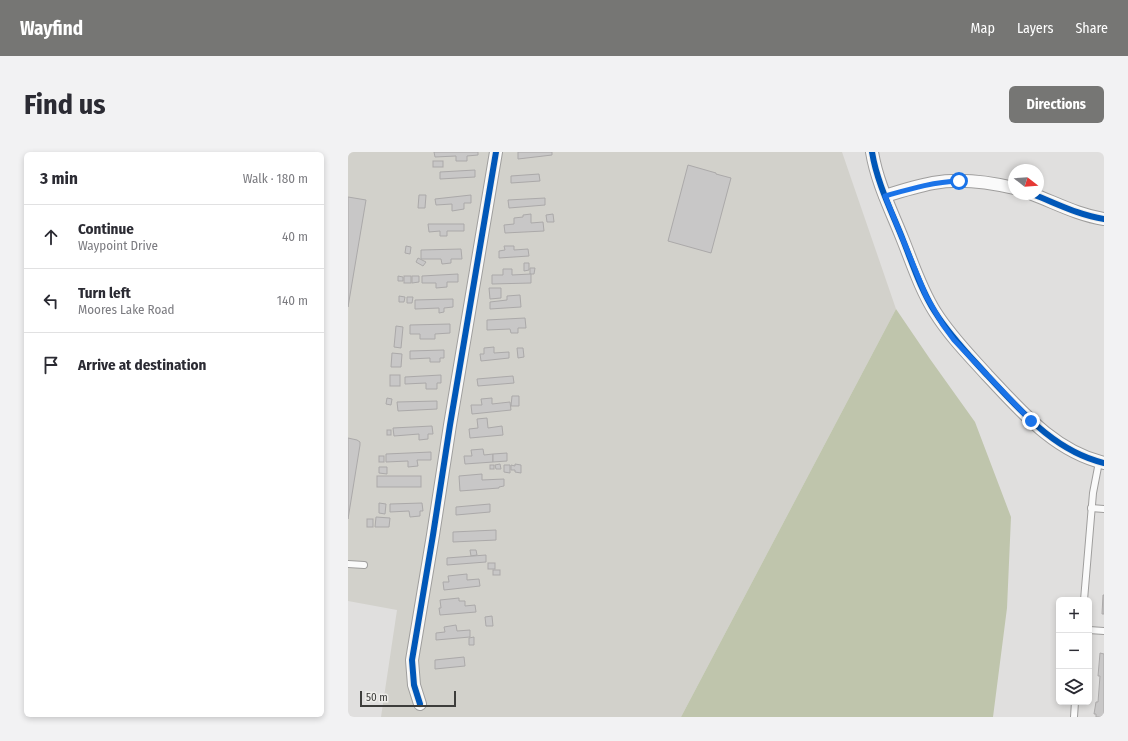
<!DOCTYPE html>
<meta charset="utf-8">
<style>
:root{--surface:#fff;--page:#f2f2f3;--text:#2b2b33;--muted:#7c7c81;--line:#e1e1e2;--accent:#767674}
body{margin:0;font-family:"Fira Sans Condensed",sans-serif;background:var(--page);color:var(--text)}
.controls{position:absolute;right:12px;bottom:12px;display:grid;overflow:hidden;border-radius:6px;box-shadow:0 2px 6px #0003}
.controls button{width:36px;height:36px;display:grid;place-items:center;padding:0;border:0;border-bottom:1px solid var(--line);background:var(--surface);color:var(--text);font:20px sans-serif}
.compass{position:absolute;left:660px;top:12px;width:36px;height:36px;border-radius:50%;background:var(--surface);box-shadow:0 2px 6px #0003;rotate:107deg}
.scale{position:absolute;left:12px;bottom:10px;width:96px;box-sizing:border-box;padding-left:4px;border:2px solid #3d3d3b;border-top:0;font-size:11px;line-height:14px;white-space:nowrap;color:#3d3d3b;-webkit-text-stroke:3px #eeedea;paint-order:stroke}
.stop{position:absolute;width:12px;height:12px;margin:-9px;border:3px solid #1a73e8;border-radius:50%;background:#fff}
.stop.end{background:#1a73e8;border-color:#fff;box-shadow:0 1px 4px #0008}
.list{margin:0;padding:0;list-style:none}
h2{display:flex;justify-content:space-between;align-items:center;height:52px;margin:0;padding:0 16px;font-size:17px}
h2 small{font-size:13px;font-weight:400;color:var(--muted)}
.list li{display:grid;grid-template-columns:26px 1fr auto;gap:12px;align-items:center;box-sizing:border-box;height:64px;padding:0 16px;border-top:1px solid var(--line)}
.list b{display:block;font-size:15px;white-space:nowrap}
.list p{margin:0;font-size:13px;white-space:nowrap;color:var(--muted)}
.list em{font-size:13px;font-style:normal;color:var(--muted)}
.icon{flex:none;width:22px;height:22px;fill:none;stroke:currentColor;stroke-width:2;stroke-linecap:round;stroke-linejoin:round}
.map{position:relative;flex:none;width:756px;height:565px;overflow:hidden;border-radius:6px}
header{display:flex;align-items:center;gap:24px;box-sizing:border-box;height:56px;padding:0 20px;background:var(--accent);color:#fff}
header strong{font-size:19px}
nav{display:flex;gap:22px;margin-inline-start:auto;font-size:14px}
.intro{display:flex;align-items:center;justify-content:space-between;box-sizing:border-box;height:96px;padding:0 24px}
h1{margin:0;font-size:28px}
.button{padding:10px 18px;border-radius:6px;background:var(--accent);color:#fff;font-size:14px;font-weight:700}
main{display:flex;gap:24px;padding:0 24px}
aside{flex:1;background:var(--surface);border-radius:6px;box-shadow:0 2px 6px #0003}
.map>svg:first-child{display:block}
.built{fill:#d2d1cb}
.forest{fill:#bfc5ac}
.building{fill:#c8c7c7;stroke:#aba9a9}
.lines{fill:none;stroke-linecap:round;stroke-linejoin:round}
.service-casing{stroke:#9f9e9d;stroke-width:8}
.minor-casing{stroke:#9f9e9d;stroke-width:14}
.service{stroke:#fafafa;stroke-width:6}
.minor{stroke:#fafafa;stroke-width:12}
.cycleway-casing{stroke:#eeedea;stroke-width:8}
.cycleway{stroke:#0057b8;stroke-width:6}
.route{stroke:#1a73e8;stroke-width:5}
</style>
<header>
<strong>Wayfind</strong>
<nav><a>Map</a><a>Layers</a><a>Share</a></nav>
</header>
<div class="intro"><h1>Find us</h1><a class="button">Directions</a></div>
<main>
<aside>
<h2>3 min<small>Walk · 180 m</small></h2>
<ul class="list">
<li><svg class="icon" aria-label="ahead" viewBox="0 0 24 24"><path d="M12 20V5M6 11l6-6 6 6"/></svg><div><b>Continue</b><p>Waypoint Drive</p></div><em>40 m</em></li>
<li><svg class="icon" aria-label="left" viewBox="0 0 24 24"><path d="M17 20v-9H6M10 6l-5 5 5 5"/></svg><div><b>Turn left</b><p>Moores Lake Road</p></div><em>140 m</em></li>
<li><svg class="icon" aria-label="arrive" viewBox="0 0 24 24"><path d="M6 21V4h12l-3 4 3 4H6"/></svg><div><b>Arrive at destination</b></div></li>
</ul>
</aside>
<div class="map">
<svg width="756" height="565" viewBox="0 0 756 565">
<rect width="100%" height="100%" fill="#e0dfde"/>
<path class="built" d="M0,0h494l54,157 -215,408h-300l16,-107 -49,-9z"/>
<path class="forest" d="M548,157l34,50 45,63 36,95 -4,91 -14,109h-312z"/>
<g class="building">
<path d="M86,0h44v3l-11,1v5h-11v-5l-21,1z"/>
<path d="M170,0h34v3l-34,4z"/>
<rect x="85" y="9" width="10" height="6"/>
<path d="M340,13l28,8v1l15,4 -20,75 -43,-12z"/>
<path d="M127,18v7l-35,2v-7z"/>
<path d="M191,22l1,7 -29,2v-7z"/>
<path d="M71,43h7l-1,13h-7z"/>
<path d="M123,43v8h-7v6l-12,2v-7l-16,1 -1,-6z"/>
<path d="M0,45l18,3 -18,107z"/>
<path d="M197,46v7l-36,3 -1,-8z"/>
<path d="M183,62v9l12,-1 1,9 -39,2 -1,-8 10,-1v-6l9,-1v-2z"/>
<path d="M205,62l1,8h-7l-1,-7z"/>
<path d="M80,72h36v7h-17v5h-7v-5l-11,1z"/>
<path d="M58,94l5,1 -1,7 -5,-1z"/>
<path d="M156,94h10v4l14,-1 1,7 -30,2v-7l6,-1z"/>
<path d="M113,97l1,10h-11v4l-9,1 -1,-5h-20v-9z"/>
<path d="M70,106l8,4 -3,4 -7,-4z"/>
<path d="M176,111h5v7l-5,1z"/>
<path d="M182,116h5l-1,6h-4z"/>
<path d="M155,117h9v6l19,-1v9l-39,1v-9h11z"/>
<path d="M110,122v8h-11v5l-11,1v-5h-14v-7z"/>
<path d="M50,124l5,1v4h-5z"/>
<rect x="56" y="124" width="7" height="7"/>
<path d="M64,124h7v6l-7,1z"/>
<path d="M141,136h12v10l-11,1z"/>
<path d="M172,143l1,12 -31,2v-7l17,-2v-4z"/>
<path d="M51,144l6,1 -1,5h-5z"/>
<path d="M59,145h6l-1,6h-5z"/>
<path d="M105,147v8l-9,1v4l-5,1v-5l-24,1v-9z"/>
<path d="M177,166l1,10h-8v5h-7l-1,-4 -23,1v-10z"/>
<path d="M102,172v9l-15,1v5h-15v-5h-10v-9z"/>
<path d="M48,174l7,1 -2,21 -7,-1z"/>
<path d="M146,195v6l15,-1v6l-28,3 -1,-7h4v-6z"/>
<path d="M169,196h6l1,9 -6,1z"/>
<path d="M96,198v8h-4v4h-10v-4l-20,1v-8z"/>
<path d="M44,201l10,1 -1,13h-10z"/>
<rect x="42" y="223" width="10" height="11"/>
<path d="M93,223v8h-4v6h-11v-6l-21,1v-7z"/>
<path d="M165,224l1,7 -36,3 -1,-7z"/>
<path d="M164,244h7v10h-8z"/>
<path d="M39,246l5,1 -1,6 -5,-1z"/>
<path d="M144,246v6l18,-2 1,8 -39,4 -1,-9h11l-1,-6z"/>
<path d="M89,249v8l-39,2 -1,-9z"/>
<path d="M139,266l1,10 14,-2 1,9 -33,3 -1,-9 9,-1 -1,-9z"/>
<path d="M84,274l1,8h-5v5l-9,1v-6l-25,2 -1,-8z"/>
<rect x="39" y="278" width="4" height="5"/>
<path d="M0,286l9,2 3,2v3l-12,74z"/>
<path d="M135,297l1,6 9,-1v8l-28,2 -1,-8h8l-1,-6z"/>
<path d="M83,300v8h-14l1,6 -10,1v-6l-22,1v-8z"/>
<path d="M159,301v8l-14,1v-8z"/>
<rect x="31" y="304" width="5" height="6"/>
<path d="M152,312l1,5h-5l-1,-4z"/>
<path d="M167,312l6,1v8l-6,-1v-2h-4v-5l4,1z"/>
<rect x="142" y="313" width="4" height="4"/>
<path d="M156,313h6v8l-6,-1z"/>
<path d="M31,315h8v7l-8,-1z"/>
<path d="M134,322v6l22,-1v7l-5,1v1l-39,3 -1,-15z"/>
<rect x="29" y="324" width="44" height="11"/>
<path d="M31,351l7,1 -1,10 -6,-1z"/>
<path d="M74,351l1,8h-3v5l-10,1 -1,-6 -19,1v-8z"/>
<path d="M142,352v8l-34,3v-8z"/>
<path d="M28,365l14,1 -1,9h-14z"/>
<rect x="19" y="367" width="6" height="8"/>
<path d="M148,378v10l-43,2v-10z"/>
<path d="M122,398h6l1,5 -6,1z"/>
<path d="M138,403v7l-39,3v-7z"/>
<rect x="140" y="411" width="7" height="6"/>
<rect x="145" y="418" width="7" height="5"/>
<path d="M119,422v6l12,-1 1,7 -36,4 -1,-8h6l-1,-6z"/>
<path d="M755,443h1v19h-2z"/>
<path d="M111,446v3h6v5l10,-1 1,7 -36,3 -1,-7h2l-1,-8z"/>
<path d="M144,464l1,10h-7l-1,-9z"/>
<path d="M108,473l1,6 13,-1v7l-34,3v-7l9,-1 -1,-5z"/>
<path d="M126,485v8h-5v-7z"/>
<path d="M752,501l4,1v63h-8v-3h-2l2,-12h2l2,-26h-2z"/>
<path d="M116,505l1,9 -30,3v-9z"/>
</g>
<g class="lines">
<g class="service-casing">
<g id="service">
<path d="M743,356l13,1"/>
<path d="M0,412l16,1"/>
<path d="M736,448l9,-107 6,-31"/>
<path d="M741,478l15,1"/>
<path d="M726,565l1,-15"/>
</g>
</g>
<g class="minor-casing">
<g id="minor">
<path d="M524,0c5,31 20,60 31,88 10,25 18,50 32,72 15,24 34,43 52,63 34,36 67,76 117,88"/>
<path d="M684,42c24,9 46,21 72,25"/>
<path d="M537,44c16,-5 32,-10 48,-13 26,-5 56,-1 81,5"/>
<path d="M72,552l-6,-19 -2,-25 21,-125 17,-110 46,-273"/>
</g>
</g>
<use href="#service" class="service"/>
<use href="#minor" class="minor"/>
<g class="cycleway-casing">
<g id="cycleway">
<path d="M524,0c5,31 20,60 31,88 10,25 18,50 32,72 15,24 34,43 52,63 34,36 67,76 117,88"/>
<path d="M684,42c24,9 46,21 72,25"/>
<path d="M72,552l-6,-19 -2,-25 21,-125 17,-110 46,-273"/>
</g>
</g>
<use href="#cycleway" class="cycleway"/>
</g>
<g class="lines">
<path class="route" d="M611,29c-26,1 -49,8 -74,15l41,100 17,29 11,15 77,81"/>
</g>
</svg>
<div class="controls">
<button>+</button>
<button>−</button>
<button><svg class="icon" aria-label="layers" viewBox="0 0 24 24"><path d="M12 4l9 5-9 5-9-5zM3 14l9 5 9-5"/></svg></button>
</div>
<svg class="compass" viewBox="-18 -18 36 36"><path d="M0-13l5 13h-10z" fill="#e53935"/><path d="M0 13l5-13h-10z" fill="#7c7c81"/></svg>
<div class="scale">50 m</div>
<div class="stop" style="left:611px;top:29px"></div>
<div class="stop end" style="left:683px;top:269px"></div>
</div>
</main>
